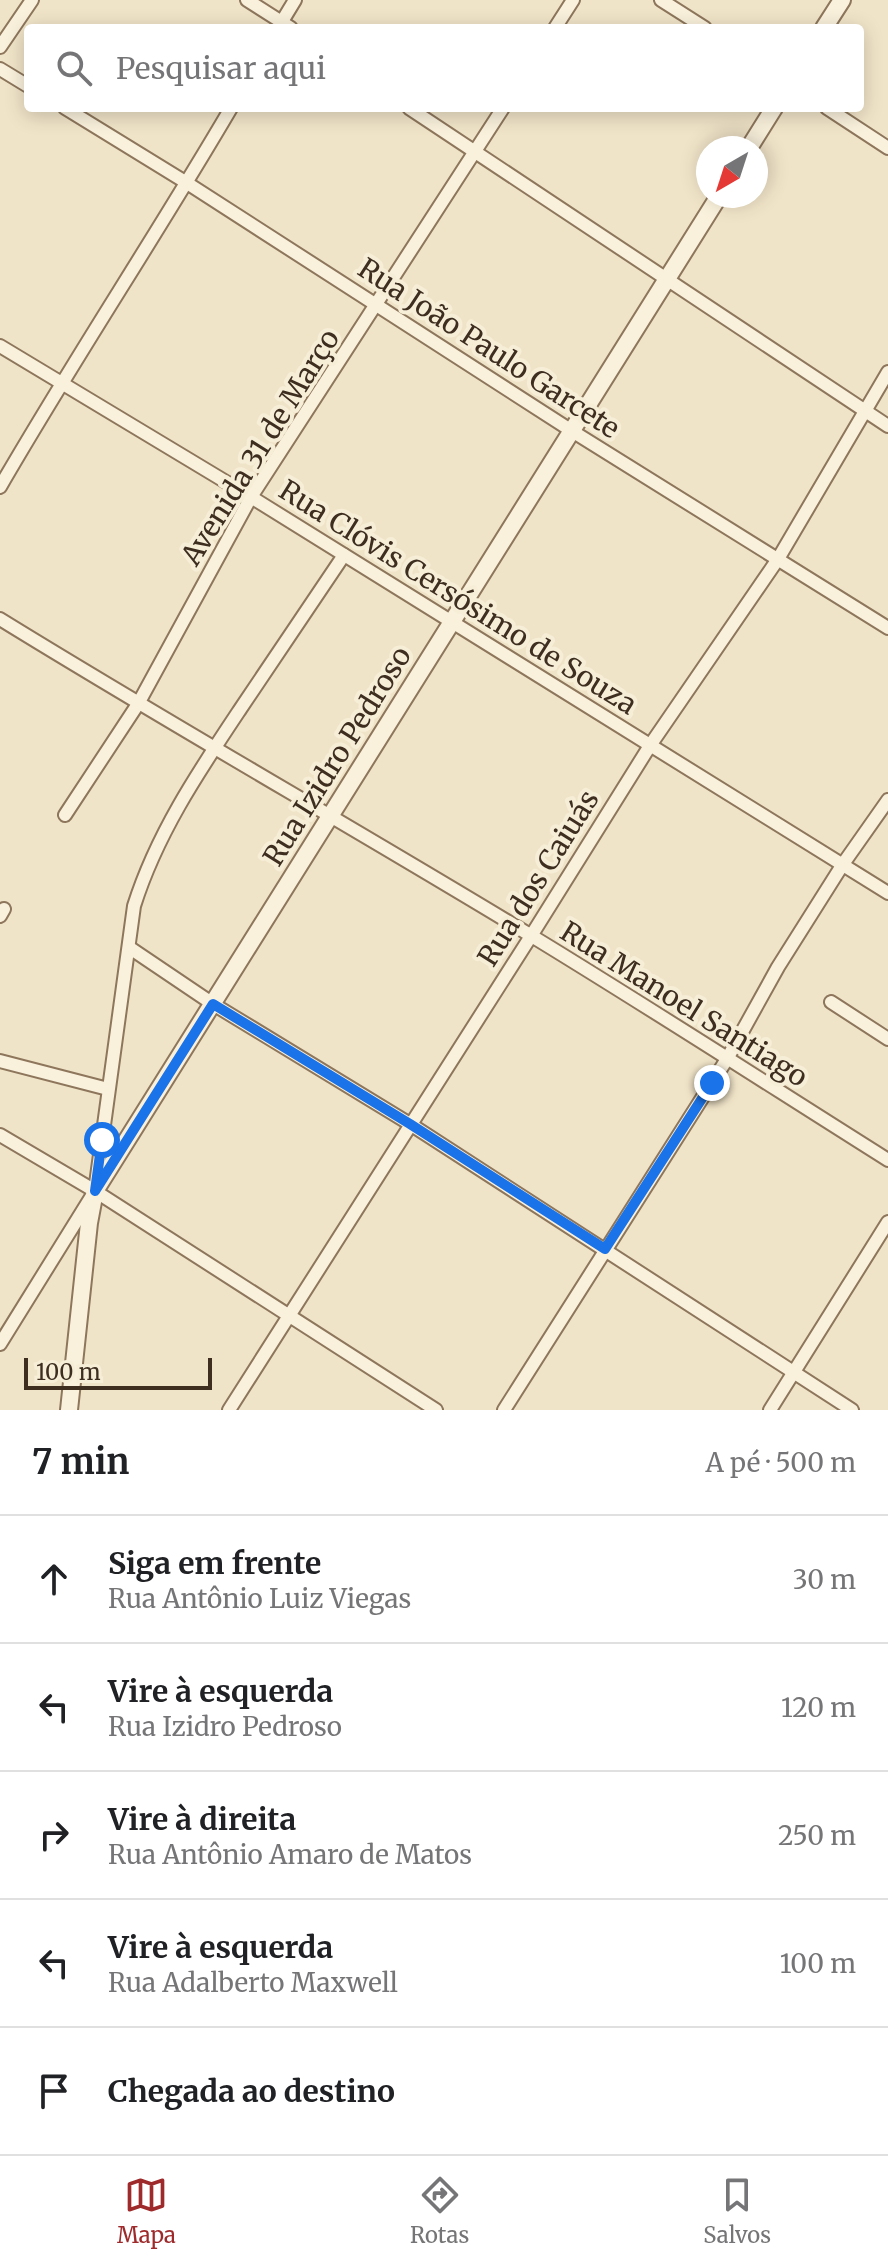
<!DOCTYPE html>
<html lang="pt">
<meta charset="utf-8">
<style>
:root{--surface:#fff;--page:#f6f6f6;--text:#202124;--muted:#757577;--line:#e0e0e0;--accent:#9e2a2b}
body{margin:0;font-family:Merriweather,serif;background:var(--page);color:var(--text)}
.compass{position:absolute;left:696px;top:136px;width:72px;height:72px;border-radius:50%;background:var(--surface);box-shadow:0 4px 20px #0003;rotate:219deg}
.scale{position:absolute;left:24px;bottom:20px;width:188px;box-sizing:border-box;padding-left:8px;border:4px solid #3d2e20;border-top:0;font-size:22px;line-height:28px;white-space:nowrap;color:#3d2e20;-webkit-text-stroke:6px #f7eed8;paint-order:stroke}
.stop{position:absolute;width:24px;height:24px;margin:-18px;border:6px solid #1a73e8;border-radius:50%;background:#fff}
.stop.end{background:#1a73e8;border-color:#fff;box-shadow:0 2px 8px #0008}
.list{margin:0;padding:0;list-style:none}
h2{display:flex;justify-content:space-between;align-items:center;height:104px;margin:0;padding:0 32px;font-size:34px}
h2 small{font-size:26px;font-weight:400;color:var(--muted)}
.list li{display:grid;grid-template-columns:52px 1fr auto;gap:24px;align-items:center;box-sizing:border-box;height:128px;padding:0 32px;border-top:2px solid var(--line)}
.list b{display:block;font-size:30px;white-space:nowrap}
.list p{margin:0;font-size:26px;white-space:nowrap;color:var(--muted)}
.list em{font-size:26px;font-style:normal;color:var(--muted)}
.icon{flex:none;width:44px;height:44px;fill:none;stroke:currentColor;stroke-width:2;stroke-linecap:round;stroke-linejoin:round}
.map{position:relative;flex:none;width:888px;height:1410px;overflow:hidden}
.search{position:absolute;background:var(--surface);box-shadow:0 4px 20px #0003;left:24px;right:24px;top:24px;height:88px;display:flex;align-items:center;gap:20px;box-sizing:border-box;padding:0 28px;border-radius:8px;color:var(--muted);font-size:30px}
.sheet{height:744px;background:var(--surface)}
nav{display:flex;justify-content:space-around;align-items:center;box-sizing:border-box;height:112px;border-top:2px solid var(--line);background:var(--surface);font-size:22px;color:var(--muted)}
nav a{display:grid;justify-items:center;gap:4px}
nav .on{color:var(--accent)}
.map>svg:first-child{display:block}
.lines{fill:none;stroke-linecap:round;stroke-linejoin:round}
.minor-casing{stroke:#8d765c;stroke-width:16}
.tertiary-casing{stroke:#8d765c;stroke-width:20}
.minor{stroke:#faf1dc;stroke-width:12}
.tertiary{stroke:#faf1dc;stroke-width:16}
.route{stroke:#1a73e8;stroke-width:10}
.labels{text-anchor:middle;dominant-baseline:central;stroke-width:8;stroke-linejoin:round;paint-order:stroke}
.street-label{font-size:28px;fill:#3d2e20;stroke:#f7eed8}
</style>
<div class="map">
<svg width="888" height="1410" viewBox="0 0 888 1410">
<rect width="100%" height="100%" fill="#f0e4c8"/>
<g class="lines">
<g class="minor-casing">
<g id="minor">
<path d="M247,0l44,28"/>
<path d="M661,0l44,28"/>
<path d="M278,28l17,-28"/>
<path d="M555,28l18,-28"/>
<path d="M0,47l32,-47"/>
<path d="M0,69l28,17"/>
<path d="M65,108l122,75 385,248 316,197"/>
<path d="M409,108l479,318"/>
<path d="M827,108l61,40"/>
<path d="M0,346l251,151 637,396"/>
<path d="M0,487c74,-128 156,-251 231,-379"/>
<path d="M0,619c175,108 354,209 530,316 120,73 239,150 358,225"/>
<path d="M65,815l73,-111 113,-207 252,-389"/>
<path d="M0,916l4,-7"/>
<path d="M130,948l83,56 197,120 442,286"/>
<path d="M831,1002l57,37"/>
<path d="M0,1061l108,28"/>
<path d="M0,1135l95,56 341,219"/>
<path d="M0,1344l95,-153 39,-285c23,-73 65,-135 107,-198 34,-51 69,-102 103,-153"/>
<path d="M229,1410l302,-474 120,-192 127,-185 110,-187"/>
<path d="M504,1410l223,-351 51,-92 65,-103 45,-64"/>
<path d="M770,1410l118,-188"/>
</g>
</g>
<g class="tertiary-casing">
<g id="tertiary">
<path d="M824,28l18,-28"/>
<path d="M749,148l25,-40"/>
<path d="M69,1410l20,-187 6,-32 624,-995"/>
</g>
</g>
<use href="#minor" class="minor"/>
<use href="#tertiary" class="tertiary"/>
</g>
<g class="lines">
<path class="route" d="M102,1140l-7,51 118,-187 197,120 195,125 107,-166"/>
</g>
<g class="labels">
<g class="street-label">
<text transform="translate(489 348) rotate(33)">Rua João Paulo Garcete</text>
<text transform="translate(260 447) rotate(-58)">Avenida 31 de Março</text>
<text transform="translate(458 597) rotate(32)">Rua Clóvis Cersósimo de Souza</text>
<text transform="translate(337 756) rotate(-58)">Rua Izidro Pedroso</text>
<text transform="translate(538 878) rotate(-58)">Rua dos Caiuás</text>
<text transform="translate(684 1004) rotate(32)">Rua Manoel Santiago</text>
</g>
</g>
</svg>
<svg class="compass" viewBox="-18 -18 36 36"><path d="M0-13l5 13h-10z" fill="#e53935"/><path d="M0 13l5-13h-10z" fill="#757577"/></svg>
<div class="scale">100 m</div>
<div class="stop" style="left:102px;top:1140px"></div>
<div class="stop end" style="left:712px;top:1083px"></div>
<div class="search"><svg class="icon" aria-label="search" viewBox="0 0 24 24"><circle cx="10" cy="10" r="6"/><path d="M15 15l6 6"/></svg>Pesquisar aqui</div>
</div>
<section class="sheet">
<h2>7 min<small>A pé · 500 m</small></h2>
<ul class="list">
<li><svg class="icon" aria-label="ahead" viewBox="0 0 24 24"><path d="M12 20V5M6 11l6-6 6 6"/></svg><div><b>Siga em frente</b><p>Rua Antônio Luiz Viegas</p></div><em>30 m</em></li>
<li><svg class="icon" aria-label="left" viewBox="0 0 24 24"><path d="M17 20v-9H6M10 6l-5 5 5 5"/></svg><div><b>Vire à esquerda</b><p>Rua Izidro Pedroso</p></div><em>120 m</em></li>
<li><svg class="icon" aria-label="right" viewBox="0 0 24 24"><path d="M7 20v-9h11M14 6l5 5-5 5"/></svg><div><b>Vire à direita</b><p>Rua Antônio Amaro de Matos</p></div><em>250 m</em></li>
<li><svg class="icon" aria-label="left" viewBox="0 0 24 24"><path d="M17 20v-9H6M10 6l-5 5 5 5"/></svg><div><b>Vire à esquerda</b><p>Rua Adalberto Maxwell</p></div><em>100 m</em></li>
<li><svg class="icon" aria-label="arrive" viewBox="0 0 24 24"><path d="M6 21V4h12l-3 4 3 4H6"/></svg><div><b>Chegada ao destino</b></div></li>
</ul>
</section>
<nav>
<a class="on"><svg class="icon" aria-label="map" viewBox="0 0 24 24"><path d="M3 6l6-2 6 2 6-2v14l-6 2-6-2-6 2zM9 4v14M15 6v14"/></svg>Mapa</a>
<a><svg class="icon" aria-label="directions" viewBox="0 0 24 24"><path d="M12 3l9 9-9 9-9-9zM9 14v-3h6M13 9l2 2-2 2"/></svg>Rotas</a>
<a><svg class="icon" aria-label="saved" viewBox="0 0 24 24"><path d="M7 4h10v16l-5-4-5 4z"/></svg>Salvos</a>
</nav>
